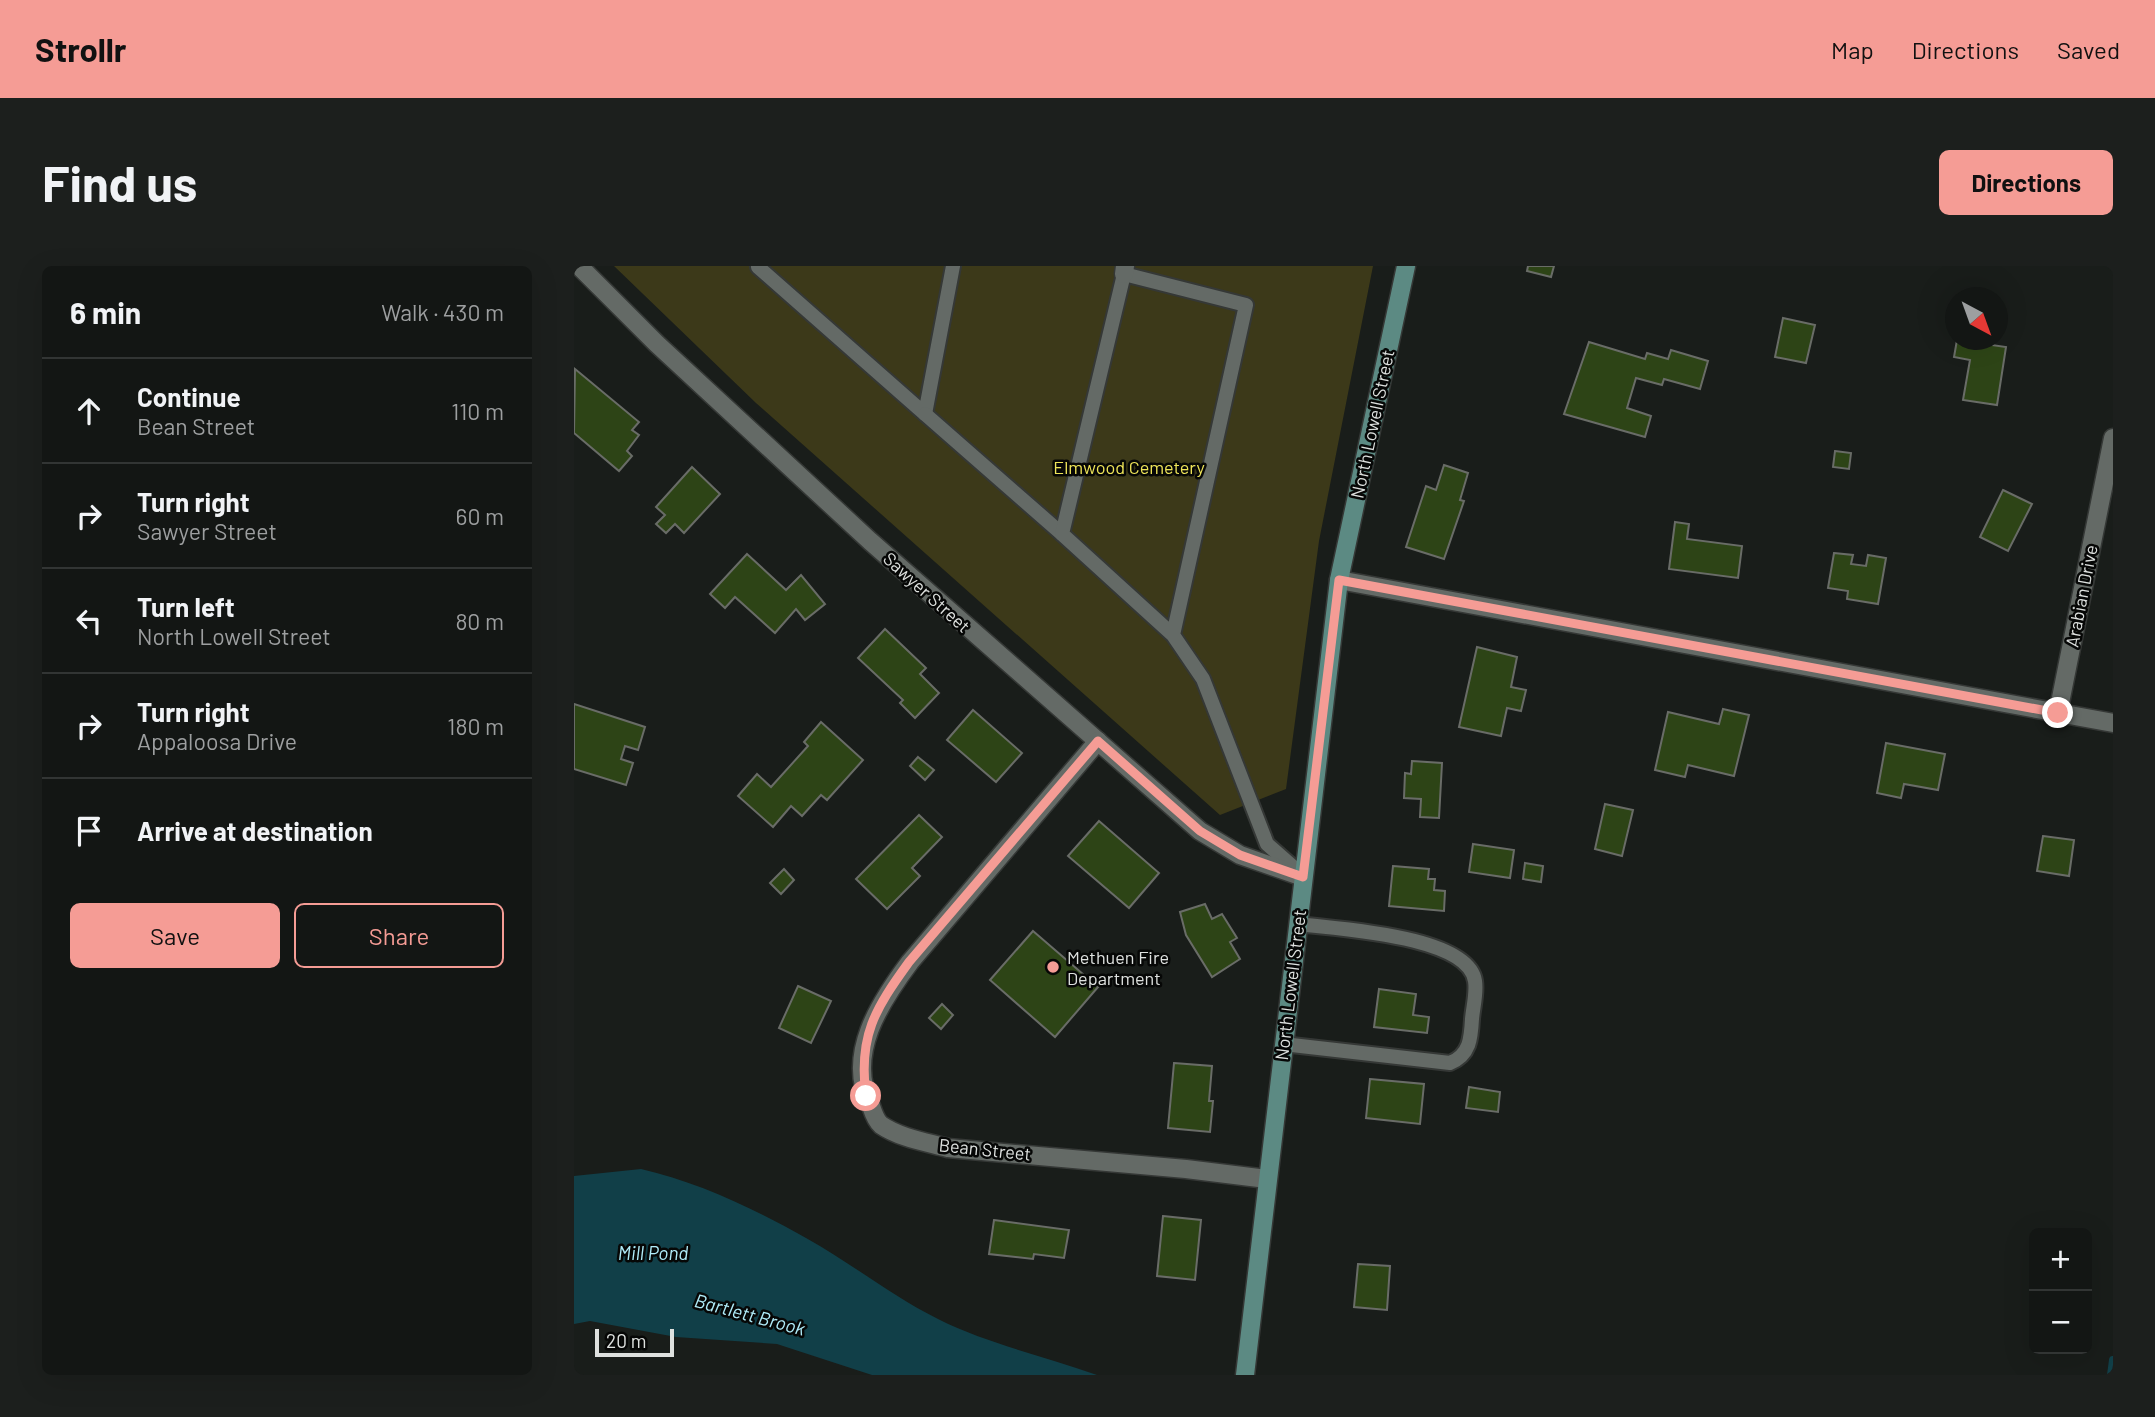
<!DOCTYPE html>
<meta charset="utf-8">
<style>
:root{--surface:#131614;--page:#1c1f1d;--text:#f1f3f6;--muted:#9d9fa0;--line:#323534;--accent:#f59c95}
body{margin:0;font-family:Barlow,sans-serif;background:var(--page);color:var(--text)}
.controls{position:absolute;right:21px;bottom:21px;display:grid;overflow:hidden;border-radius:10px;box-shadow:0 7px 28px #0002}
.controls button{width:63px;height:63px;display:grid;place-items:center;padding:0;border:0;border-bottom:2px solid var(--line);background:var(--surface);color:var(--text);font:35px sans-serif}
.compass{position:absolute;left:1371px;top:21px;width:63px;height:63px;border-radius:50%;background:var(--surface);box-shadow:0 7px 28px #0002;rotate:139deg}
.scale{position:absolute;left:21px;bottom:18px;width:79px;box-sizing:border-box;padding-left:7px;border:4px solid #dee1df;border-top:0;font-size:19px;line-height:24px;white-space:nowrap;color:#dee1df;-webkit-text-stroke:5px #060706;paint-order:stroke}
.stop{position:absolute;width:21px;height:21px;margin:-16px;border:5px solid #f59c95;border-radius:50%;background:#fff}
.stop.end{background:#f59c95;border-color:#fff;box-shadow:0 2px 7px #0008}
.list{margin:0;padding:0;list-style:none}
h2{display:flex;justify-content:space-between;align-items:center;height:91px;margin:0;padding:0 28px;font-size:30px}
h2 small{font-size:23px;font-weight:400;color:var(--muted)}
.list li{display:grid;grid-template-columns:46px 1fr auto;gap:21px;align-items:center;box-sizing:border-box;height:105px;padding:0 28px;border-top:2px solid var(--line)}
.list b{display:block;font-size:26px;white-space:nowrap}
.list p{margin:0;font-size:23px;white-space:nowrap;color:var(--muted)}
.list em{font-size:23px;font-style:normal;color:var(--muted)}
.actions{display:flex;gap:14px;padding:21px 28px}
.actions a{flex:1;padding:16px 0;border:2px solid var(--accent);border-radius:10px;text-align:center;font-size:24px;color:var(--accent)}
.actions .main{background:var(--accent);color:#111}
.icon{flex:none;width:38px;height:38px;fill:none;stroke:currentColor;stroke-width:2;stroke-linecap:round;stroke-linejoin:round}
.map{position:relative;flex:none;width:1539px;height:1109px;overflow:hidden;border-radius:10px}
header{display:flex;align-items:center;gap:42px;box-sizing:border-box;height:98px;padding:0 35px;background:var(--accent);color:#111}
header strong{font-size:33px}
nav{display:flex;gap:38px;margin-inline-start:auto;font-size:24px}
.intro{display:flex;align-items:center;justify-content:space-between;box-sizing:border-box;height:168px;padding:0 42px}
h1{margin:0;font-size:49px}
.button{padding:18px 32px;border-radius:10px;background:var(--accent);color:#111;font-size:24px;font-weight:700}
main{display:flex;gap:42px;padding:0 42px}
aside{flex:1;background:var(--surface);border-radius:10px;box-shadow:0 7px 28px #0002}
.map>svg:first-child{display:block}
.green{fill:#3c3919}
.water{fill:#113f48}
.lines{fill:none;stroke-linecap:round;stroke-linejoin:round}
.stream{stroke:#113f48;stroke-width:8}
.building{fill:#2d4416;stroke:#696c67;stroke-width:2}
.service-casing{stroke:#353836;stroke-width:18}
.minor-casing{stroke:#353836;stroke-width:21}
.secondary-casing{stroke:#353836;stroke-width:21}
.service{stroke:#646a66;stroke-width:14}
.minor{stroke:#646a66;stroke-width:18}
.secondary{stroke:#5c8a83;stroke-width:18}
.route{stroke:#f59c95;stroke-width:9}
.poi-dot{fill:#f59c95;stroke:#060706;stroke-width:2.5}
.labels{text-anchor:middle;dominant-baseline:central;stroke-width:5;stroke-linejoin:round;paint-order:stroke}
.street-label{font-size:18px;fill:#dee1df;stroke:#060706}
.park-label{font-size:18px;fill:#efe559;stroke:#060706}
.poi-label{font-size:18px;fill:#dee1df;stroke:#060706;text-anchor:start}
.water-label{font-size:19px;font-style:italic;fill:#b0ecf9;stroke:#060706}
</style>
<header>
<strong>Strollr</strong>
<nav><a>Map</a><a>Directions</a><a>Saved</a></nav>
</header>
<div class="intro"><h1>Find us</h1><a class="button">Directions</a></div>
<main>
<aside>
<h2>6 min<small>Walk · 430 m</small></h2>
<ul class="list">
<li><svg class="icon" aria-label="ahead" viewBox="0 0 24 24"><path d="M12 20V5M6 11l6-6 6 6"/></svg><div><b>Continue</b><p>Bean Street</p></div><em>110 m</em></li>
<li><svg class="icon" aria-label="right" viewBox="0 0 24 24"><path d="M7 20v-9h11M14 6l5 5-5 5"/></svg><div><b>Turn right</b><p>Sawyer Street</p></div><em>60 m</em></li>
<li><svg class="icon" aria-label="left" viewBox="0 0 24 24"><path d="M17 20v-9H6M10 6l-5 5 5 5"/></svg><div><b>Turn left</b><p>North Lowell Street</p></div><em>80 m</em></li>
<li><svg class="icon" aria-label="right" viewBox="0 0 24 24"><path d="M7 20v-9h11M14 6l5 5-5 5"/></svg><div><b>Turn right</b><p>Appaloosa Drive</p></div><em>180 m</em></li>
<li><svg class="icon" aria-label="arrive" viewBox="0 0 24 24"><path d="M6 21V4h12l-3 4 3 4H6"/></svg><div><b>Arrive at destination</b></div></li>
</ul>
<div class="actions"><a class="main">Save</a><a>Share</a></div>
</aside>
<div class="map">
<svg width="1539" height="1109" viewBox="0 0 1539 1109">
<rect width="100%" height="100%" fill="#191d1a"/>
<path class="green" d="M40,0h759l-54,275 -33,248 -66,26 -464,-412z"/>
<path class="water" d="M67,903c57,13 114,40 165,69 45,25 86,58 132,81 50,25 106,37 159,56h-225l-95,-31 -101,-7 -86,-16 -16,3v-148z"/>
<g class="lines">
<path class="stream" d="M1537,1109l2,-15"/>
</g>
<g class="building">
<path d="M954,0h26l-3,11 -24,-6z"/>
<path d="M1209,52l32,7 -9,38 -31,-6z"/>
<path d="M1383,74l49,7 -9,58 -34,-5 7,-40 -16,-3z"/>
<path d="M1015,76l56,17 2,-6 21,6 3,-9 37,11 -8,28 -36,-10 -2,6 -26,-7 -9,30 24,8 -6,21 -81,-23z"/>
<path d="M1,103l64,53 -7,8 7,5 -12,16 5,5 -13,15 -45,-38z"/>
<path d="M1261,185l16,2 -2,16 -16,-2z"/>
<path d="M870,199l24,8 -8,27 4,1 -20,58 -38,-12 20,-61 10,4z"/>
<path d="M118,201l28,27 -36,39 -9,-9 -9,9 -10,-9 9,-9 -9,-8z"/>
<path d="M1429,224l29,14 -24,47 -28,-14z"/>
<path d="M1101,256l14,2 -2,15 55,7 -4,32 -69,-9z"/>
<path d="M1260,287l19,2 -2,9 15,2 2,-11 18,3 -8,46 -31,-5 1,-8 -20,-3z"/>
<path d="M173,288l39,36 15,-15 24,29 -20,16 -9,-11 -21,24 -40,-36 -10,11 -15,-14z"/>
<path d="M311,363l41,39 -6,6 19,19 -24,25 -15,-15 3,-3 -45,-42z"/>
<path d="M903,381l40,10 -6,30 15,3 -5,21 -14,-3 -6,28 -42,-9z"/>
<path d="M0,438l71,23 -7,23 -13,-4 -4,13 12,4 -7,22 -52,-16z"/>
<path d="M1149,443l26,6 -15,61 -46,-11 -3,12 -30,-7 13,-58 51,12z"/>
<path d="M399,444l49,43 -26,29 -49,-42z"/>
<path d="M247,456l42,38 -36,40 -6,-5 -19,21 -11,-10 -18,21 -35,-31 19,-22 14,13 37,-41 -4,-4z"/>
<path d="M1312,477l59,11 -7,36 -34,-6 -3,14 -24,-5z"/>
<path d="M344,491l16,13 -9,10 -15,-14z"/>
<path d="M838,495l30,2 -3,55 -19,-1 1,-18 -17,-1 1,-25 6,1z"/>
<path d="M1031,538l28,6 -11,46 -27,-7z"/>
<path d="M345,549l23,22 -30,31 8,8 -33,33 -31,-30z"/>
<path d="M525,555l60,52 -30,35 -61,-52z"/>
<path d="M1469,570l31,4 -5,36 -32,-5z"/>
<path d="M899,578l41,6 -4,28 -41,-6z"/>
<path d="M951,597l18,3 -2,16 -18,-3z"/>
<path d="M819,600l36,3 -1,10h7l-1,11 11,1 -1,20 -55,-5z"/>
<path d="M210,603l10,11 -13,14 -11,-11z"/>
<path d="M631,638l7,15 10,-5 15,24 -7,4 10,17 -28,18 -26,-42 -6,-23z"/>
<path d="M459,665l65,56 -43,50 -65,-57z"/>
<path d="M224,720l33,15 -20,42 -32,-15z"/>
<path d="M805,723l37,5 -3,21 16,2 -2,16 -53,-6z"/>
<path d="M368,738l11,11 -12,14 -12,-11z"/>
<path d="M600,797l38,3 -3,35h4l-3,31 -42,-4z"/>
<path d="M796,813l54,5 -4,40 -54,-6z"/>
<path d="M895,821l31,5 -2,20 -32,-4z"/>
<path d="M589,950l38,4 -6,60 -38,-4z"/>
<path d="M420,954l75,10 -5,28 -30,-4 -1,5 -44,-5z"/>
<path d="M784,998l32,2 -3,44 -33,-3z"/>
</g>
<g class="lines">
<g class="service-casing">
<g id="service">
<path d="M184,1l167,147 28,-148"/>
<path d="M351,148l137,120"/>
<path d="M599,369l73,-330 -122,-31 -62,260 111,101 30,44 64,165 33,29"/>
<path d="M709,778l167,19c20,-8 21,-25 22,-44 1,-12 5,-26 3,-38 -7,-46 -140,-52 -177,-57"/>
</g>
</g>
<g class="minor-casing">
<g id="minor">
<path d="M5,0l78,78 213,197 330,290 40,24 63,22"/>
<path d="M550,8l1,-8"/>
<path d="M765,314l774,143"/>
<path d="M1484,447l55,-275"/>
<path d="M524,475l-188,221c-30,40 -65,93 -39,144 2,6 5,15 10,19 19,13 45,17 67,23l238,21 81,10"/>
</g>
</g>
<g class="secondary-casing">
<path id="secondary" d="M671,1109l94,-795 67,-314"/>
</g>
<use href="#service" class="service"/>
<use href="#minor" class="minor"/>
<use href="#secondary" class="secondary"/>
</g>
<g class="lines">
<path class="route" d="M292,830c-8,-60 9,-87 43,-134l189,-221 102,90 40,24 63,22 36,-297 719,133"/>
</g>
<circle class="poi-dot" cx="479" cy="701" r="7"/>
<g class="labels">
<g class="street-label">
<text transform="translate(798 158) rotate(-78)">North Lowell Street</text>
<text transform="translate(353 326) rotate(42)">Sawyer Street</text>
<text transform="translate(1507 330) rotate(-79)">Arabian Drive</text>
<text transform="translate(716 719) rotate(-83)">North Lowell Street</text>
<text transform="translate(411 883) rotate(6)">Bean Street</text>
</g>
<g class="park-label">
<text x="555" y="201">Elmwood Cemetery</text>
</g>
<g class="poi-label">
<text x="493" y="691">Methuen Fire<tspan x="493" dy="21">Department</tspan></text>
</g>
<g class="water-label">
<text x="79" y="986">Mill Pond</text>
<text transform="translate(176 1048) rotate(15)">Bartlett Brook</text>
</g>
</g>
</svg>
<div class="controls">
<button>+</button>
<button>−</button>
</div>
<svg class="compass" viewBox="-18 -18 36 36"><path d="M0-13l5 13h-10z" fill="#e53935"/><path d="M0 13l5-13h-10z" fill="#9d9fa0"/></svg>
<div class="scale">20 m</div>
<div class="stop" style="left:292px;top:830px"></div>
<div class="stop end" style="left:1484px;top:447px"></div>
</div>
</main>
